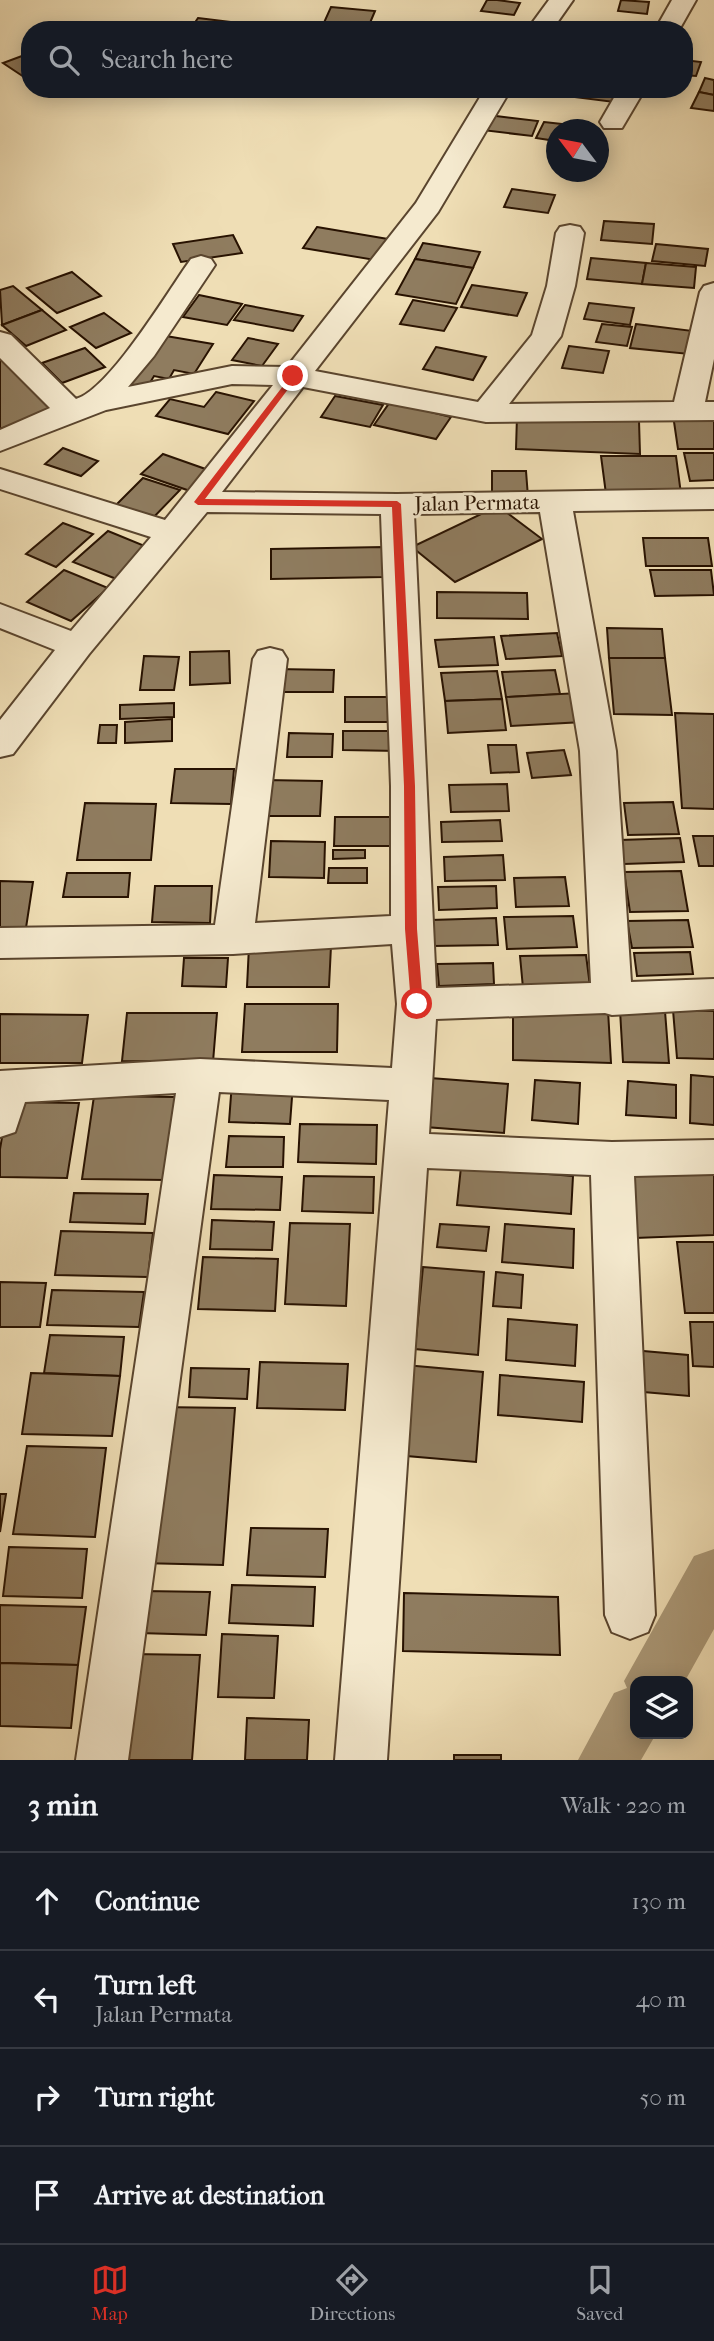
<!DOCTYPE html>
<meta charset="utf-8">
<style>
:root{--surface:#171b24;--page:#242831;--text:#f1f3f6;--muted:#9ea1a6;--line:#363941;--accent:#d93025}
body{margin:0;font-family:"IM FELL French Canon",serif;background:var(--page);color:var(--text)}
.controls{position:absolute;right:21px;bottom:21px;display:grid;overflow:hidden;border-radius:14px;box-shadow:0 4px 18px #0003}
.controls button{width:63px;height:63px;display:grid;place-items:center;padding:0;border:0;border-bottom:2px solid var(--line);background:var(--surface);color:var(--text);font:35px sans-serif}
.compass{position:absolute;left:546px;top:119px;width:63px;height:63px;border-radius:50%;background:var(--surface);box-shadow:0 4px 18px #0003;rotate:302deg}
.stop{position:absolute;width:21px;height:21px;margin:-16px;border:5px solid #d93025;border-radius:50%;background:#fff}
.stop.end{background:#d93025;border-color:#fff;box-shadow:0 2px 7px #0008}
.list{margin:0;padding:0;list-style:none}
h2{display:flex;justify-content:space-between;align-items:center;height:91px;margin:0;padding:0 28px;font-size:30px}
h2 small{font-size:23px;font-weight:400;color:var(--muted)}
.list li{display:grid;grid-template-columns:46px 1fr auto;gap:21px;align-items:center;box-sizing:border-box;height:98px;padding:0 28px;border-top:2px solid var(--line)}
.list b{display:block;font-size:26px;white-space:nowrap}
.list p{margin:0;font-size:23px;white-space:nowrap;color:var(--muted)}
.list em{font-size:23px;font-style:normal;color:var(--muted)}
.icon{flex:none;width:38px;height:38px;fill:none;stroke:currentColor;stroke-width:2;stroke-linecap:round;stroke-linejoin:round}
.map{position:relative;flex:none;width:714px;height:1760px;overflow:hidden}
.search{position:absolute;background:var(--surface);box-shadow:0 4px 18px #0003;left:21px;right:21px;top:21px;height:77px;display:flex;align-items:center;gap:18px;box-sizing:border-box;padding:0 24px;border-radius:28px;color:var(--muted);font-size:26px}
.sheet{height:483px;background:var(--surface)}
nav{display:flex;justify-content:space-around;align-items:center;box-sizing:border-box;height:98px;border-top:2px solid var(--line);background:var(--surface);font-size:19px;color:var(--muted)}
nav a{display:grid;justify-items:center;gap:4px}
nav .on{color:var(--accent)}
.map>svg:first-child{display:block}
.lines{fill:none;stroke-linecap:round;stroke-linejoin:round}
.canal{fill:#ab9978;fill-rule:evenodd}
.building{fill:#8f7c5f;stroke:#281201;stroke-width:2}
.street-casing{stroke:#5a452e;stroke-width:4}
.street{fill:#f5eacf;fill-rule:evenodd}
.route{fill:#d93025}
.labels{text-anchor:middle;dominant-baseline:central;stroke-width:6;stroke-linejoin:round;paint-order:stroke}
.street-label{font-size:21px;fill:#281201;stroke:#f5eacf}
</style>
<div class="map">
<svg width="714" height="1760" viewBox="0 0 714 1760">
<rect width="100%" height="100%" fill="#efdeb5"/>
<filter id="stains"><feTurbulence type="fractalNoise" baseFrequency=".00286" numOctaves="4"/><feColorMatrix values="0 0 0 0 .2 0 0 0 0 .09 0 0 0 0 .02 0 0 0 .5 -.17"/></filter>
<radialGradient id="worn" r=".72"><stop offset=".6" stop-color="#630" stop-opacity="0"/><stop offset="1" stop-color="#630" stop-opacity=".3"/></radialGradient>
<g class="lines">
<path class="canal" d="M714,1549v80l-29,52h-50v53h21l-15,26h-63l36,-67 13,-5 -3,-7 70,-125z"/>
</g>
<g class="building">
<path d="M487,0h10l23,3 -6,12 -33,-4z"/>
<path d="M621,0l28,2 -2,12 -29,-3z"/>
<path d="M331,7l44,4 -8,19 -45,-3z"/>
<path d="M198,18l33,4 -6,8h-35z"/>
<path d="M601,23l44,5 -47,2z"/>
<path d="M30,53v28l-27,-18z"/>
<path d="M684,60l17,2 -5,14 -12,-1z"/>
<path d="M705,78l9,2v15l-15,-3z"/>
<path d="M560,89h59l-5,13 -56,-7z"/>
<path d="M699,92l15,3v16l-23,-3z"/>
<path d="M488,115l50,6 -6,15 -50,-6z"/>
<path d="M544,122l54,6 -42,2v11l-20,-3z"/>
<path d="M512,189l43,6 -7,18 -44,-6z"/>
<path d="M604,221l50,3 -2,20 -51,-4z"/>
<path d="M317,227l71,12 -13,21 -72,-12z"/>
<path d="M233,235l9,18 -61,9 -8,-18z"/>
<path d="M423,243l57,9 -7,16 -58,-9z"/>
<path d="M656,244l52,5 -3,17 -53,-5z"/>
<path d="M591,258l55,5 -4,21 -55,-5z"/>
<path d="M415,259l58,9 -17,36 -60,-10z"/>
<path d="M646,263l50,4 -2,21 -52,-4z"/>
<path d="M72,272l29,24 -44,17 -30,-25z"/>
<path d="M472,285l55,8 -10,23 -56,-9z"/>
<path d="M13,286l29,24 -40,15 -2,-35z"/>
<path d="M199,295l43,9 -15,21 -44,-8z"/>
<path d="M413,300l44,8 -13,23 -44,-7z"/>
<path d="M589,303l45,5 -4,17 -46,-6z"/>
<path d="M245,305l58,11 -10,15 -59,-11z"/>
<path d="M42,310l24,20 -40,16 -24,-21z"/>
<path d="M104,313l27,20 -35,15 -26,-21z"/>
<path d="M602,324l30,3 -5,19 -31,-4z"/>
<path d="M636,324l57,7 -4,23 -59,-6z"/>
<path d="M160,335l53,9 -19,30 -20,-4 -5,9 -15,-3 -9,15 -21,-4z"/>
<path d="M248,338l30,6 -16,22 -30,-6z"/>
<path d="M569,346l40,5 -6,22 -41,-5z"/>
<path d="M436,347l50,10 -13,23 -50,-11z"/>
<path d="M85,348l20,19 -43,16 -20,-20z"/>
<path d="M0,356l52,55 -52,18z"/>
<path d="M216,392l38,9 -26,33 -72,-18 14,-17 34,8z"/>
<path d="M335,396l48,9 -13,22 -49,-10z"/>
<path d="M390,402l61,15 -15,22 -62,-14z"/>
<path d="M673,415h41v34h-36z"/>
<path d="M517,416l122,5 1,33 -124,-5z"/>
<path d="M63,448l35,13 -17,15 -36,-12z"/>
<path d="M684,453h30v27l-24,1z"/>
<path d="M163,454l51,18 -21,20 -52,-18z"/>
<path d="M601,456h75l5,38h-75z"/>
<path d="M492,471h34l2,26h-36z"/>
<path d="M143,478l37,12 -32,33 -37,-13z"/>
<path d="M498,506l44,33 -87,43 -43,-35z"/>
<path d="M63,523l30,11 -37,33 -30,-13z"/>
<path d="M108,531l44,18 -33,31 -46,-18z"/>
<path d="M643,538h65l4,28h-66z"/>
<path d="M383,547l1,30 -113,2v-30z"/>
<path d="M64,570l44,18 -37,33 -44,-19z"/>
<path d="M650,570h61l3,25 -59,1z"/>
<path d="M437,592l90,1 1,26 -91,-1z"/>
<path d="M607,628l55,1 3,29h-56z"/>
<path d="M557,633l5,23 -56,3 -5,-23z"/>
<path d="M494,637l4,28 -59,2 -4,-27z"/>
<path d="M229,651l1,32 -40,2v-33z"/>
<path d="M144,656l35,1 -5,33h-34z"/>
<path d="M609,658h56l7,57 -58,-1z"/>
<path d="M276,669l58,1 -1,22h-58z"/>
<path d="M555,670l5,24 -54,3 -4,-25z"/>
<path d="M497,671l5,28 -57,2 -4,-28z"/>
<path d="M578,693l5,29 -72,4 -5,-29z"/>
<rect x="345" y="697" width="48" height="25"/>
<path d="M502,699l4,31 -58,3 -3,-32z"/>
<path d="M174,703v14l-54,2v-14z"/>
<path d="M675,713l39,1v95l-32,-1z"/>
<path d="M172,719v22l-47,2v-21z"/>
<path d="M100,725h17l-1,18h-18z"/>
<path d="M343,731h56l-1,20 -55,-1z"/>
<path d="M289,733l44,1 -1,23h-45z"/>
<path d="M488,745h28l3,27 -28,1z"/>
<path d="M564,750l7,25 -39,3 -5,-25z"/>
<path d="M175,769h59l-3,35 -60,-1z"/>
<path d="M265,780l57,1 -2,35h-56z"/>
<path d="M507,784l2,27 -58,1 -2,-27z"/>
<path d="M673,802l6,32 -51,1 -4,-32z"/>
<path d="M85,803l71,1 -5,56h-74z"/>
<path d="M335,817h63v29h-64z"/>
<path d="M500,820l2,21 -60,1 -1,-20z"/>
<path d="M693,836h21v30h-15z"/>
<path d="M680,838l4,24 -60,2 -4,-24z"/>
<path d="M271,841l54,1 -1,36 -55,-1z"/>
<path d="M333,850h32v8l-32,1z"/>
<path d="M503,855l2,25 -60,1 -1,-24z"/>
<path d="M329,868h38v15h-39z"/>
<path d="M681,871l7,40 -58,1 -6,-40z"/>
<path d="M67,873h63l-2,24h-65z"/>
<path d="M565,877l4,29 -53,1 -2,-29z"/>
<path d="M0,881l33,1 -9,59h-24z"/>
<path d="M155,886h57l-2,37 -58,-1z"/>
<path d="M496,886l1,22 -58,2 -1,-23z"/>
<path d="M573,916l4,31 -70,2 -3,-32z"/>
<path d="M496,918l2,27 -65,1 -2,-26z"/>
<path d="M688,920l5,27 -61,1 -5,-27z"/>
<path d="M249,946h82l-2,41h-82z"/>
<path d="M690,952l3,22 -56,2 -3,-23z"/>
<path d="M586,955l4,31 -67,2 -3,-32z"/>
<path d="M184,958h44l-2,29 -44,-1z"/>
<path d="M493,963l1,21 -55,2 -2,-22z"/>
<path d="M245,1004h93l-1,48h-95z"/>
<path d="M513,1007l95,3 3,53 -98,-3z"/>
<path d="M620,1010l45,1 4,52 -46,-1z"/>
<path d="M673,1010l41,1v48l-37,-1z"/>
<path d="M127,1013h90l-4,49 -91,-1z"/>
<path d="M0,1014l88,1 -6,48h-82z"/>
<path d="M691,1075l23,2v48l-24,-2z"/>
<path d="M430,1078l78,6 -4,49 -79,-6z"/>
<path d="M535,1080l45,3 -2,41 -46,-4z"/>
<path d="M628,1081l48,4v33l-50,-3z"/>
<path d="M232,1082l61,2 -3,40 -61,-2z"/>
<path d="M94,1096l83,1 -9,83 -86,-1z"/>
<path d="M8,1102l71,1 -12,75 -67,-1v-28z"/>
<path d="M300,1124l77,1 -1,39 -78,-2z"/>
<path d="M229,1136l55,1 -1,30h-57z"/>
<path d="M461,1167l112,9 -2,38 -114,-9z"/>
<path d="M714,1174v61l-79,3 -8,-62z"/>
<path d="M214,1175l68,2 -2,33 -69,-1z"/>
<path d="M304,1176l70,1 -1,36 -71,-2z"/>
<path d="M74,1193l74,1 -3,30 -75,-2z"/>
<path d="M212,1220l62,2 -2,28 -62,-1z"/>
<path d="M290,1223l60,1 -4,82 -61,-2z"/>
<path d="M440,1224l49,3 -3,24 -49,-4z"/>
<path d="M505,1224l69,5 -1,39 -71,-6z"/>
<path d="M61,1231l92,2 -5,44 -93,-2z"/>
<path d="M677,1242h37v71h-29z"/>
<path d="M203,1257l75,2 -3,52 -77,-2z"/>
<path d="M423,1267l61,5 -6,83 -63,-6z"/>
<path d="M496,1272l27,3 -2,33 -28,-2z"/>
<path d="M0,1282l46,1 -6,44h-40z"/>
<path d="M52,1290l92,2 -5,35 -92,-2z"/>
<path d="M508,1319l69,6 -2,41 -69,-6z"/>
<path d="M690,1322h24v45l-21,-1z"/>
<path d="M50,1335l74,2 -4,39 -76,-3z"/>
<path d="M632,1350l56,5 1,41 -57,-5z"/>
<path d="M260,1362l88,2 -3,46 -88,-2z"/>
<path d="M405,1365l78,7 -7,90 -81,-7z"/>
<path d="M191,1368l58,1 -2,30 -58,-2z"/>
<path d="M31,1373l89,3 -8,60 -90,-2z"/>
<path d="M500,1375l84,7 -2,40 -84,-7z"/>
<path d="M157,1407l78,1 -12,157 -83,-2z"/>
<path d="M27,1446l79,2 -11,89 -82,-3z"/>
<path d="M0,1494h6l-6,38z"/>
<path d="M251,1528l77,1 -3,48 -78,-2z"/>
<path d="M9,1547l78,2 -5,49 -79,-2z"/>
<path d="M232,1585l83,2 -2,39 -84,-3z"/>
<path d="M143,1591l67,1 -4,43 -67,-2z"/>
<path d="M404,1593l154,4 2,58 -157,-4z"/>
<path d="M0,1605l86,2 -8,58 -78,-2z"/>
<path d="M222,1634l56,2 -4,62 -56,-1z"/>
<path d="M131,1654l69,1 -8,105h-72z"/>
<path d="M0,1663l78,2 -7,63 -71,-2z"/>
<path d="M247,1718l62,2 -2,40h-62z"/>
<rect x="454" y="1755" width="47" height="5"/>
</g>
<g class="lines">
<g class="street-casing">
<g id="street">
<path d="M549,0h24l-21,30h-25z"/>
<path d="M672,0h24l-17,30h-24z"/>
<path d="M485,89h26l-73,123 -123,159 163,31 54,-67 15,-49 9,-53 4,-6 10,-2 10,2 4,6 -9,53 -14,50 -52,68 165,-2 26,-110 4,-6 10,-3v76l-9,43h9v18l-228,2 -183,-35 -81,105 175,2 317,-5v20l-141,2 43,240 15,231 83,-3v30l-102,6 -7,-2 -169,6 -7,115 183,8 102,-2v34l-80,2 21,439 -7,17 -18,7 -18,-7 -7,-17 -14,-440 -164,-7 -40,592h-52l54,-660 -170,-8 -91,668h-52l100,-667 -151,9 -10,30 -15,5v-66l200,-12 192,9 5,-64 -5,-60 -159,10 -233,4v-30l215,-3 38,-266 5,-8 12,-3 12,3 5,8 -32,264 136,-7v-130l-10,-272 -174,-2 -118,142 -76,100 -13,3v-37l55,-70 -55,-22v-24l71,27 80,-94 -151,-48v-20l165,51 108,-135 -41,-1 -126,26 -106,41v-21l50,-22 -50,-50v-26l11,3 65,64c34,-10 92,-108 115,-140l10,-3 10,3 4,6 -61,91 -26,31 104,-21 55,1 129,-164zM540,512l40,239 11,232 -155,5 -22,-474z"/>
<path d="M619,89h26l-23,39h-18l-4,-6z"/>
</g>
</g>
<use href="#street" class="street"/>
</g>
<path class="route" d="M293,373l5,3 -93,123 192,2 4,3 14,282 2,143 6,75 -6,5 -6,-5 -6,-75 -1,-143 -12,-279 -194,-2 -4,-3z"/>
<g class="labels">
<g class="street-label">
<text transform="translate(477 503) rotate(-1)">Jalan Permata</text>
</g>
</g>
<rect width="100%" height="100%" filter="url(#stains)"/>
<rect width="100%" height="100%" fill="url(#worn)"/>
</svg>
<div class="controls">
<button><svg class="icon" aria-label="layers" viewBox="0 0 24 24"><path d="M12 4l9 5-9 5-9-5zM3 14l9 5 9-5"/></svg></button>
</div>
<svg class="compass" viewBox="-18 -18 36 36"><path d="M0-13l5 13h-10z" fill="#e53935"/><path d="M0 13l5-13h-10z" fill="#9ea1a6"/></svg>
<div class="stop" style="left:417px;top:1004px"></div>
<div class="stop end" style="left:293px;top:376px"></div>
<div class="search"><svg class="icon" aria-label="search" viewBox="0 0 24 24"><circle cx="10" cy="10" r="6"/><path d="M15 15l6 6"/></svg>Search here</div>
</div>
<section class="sheet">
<h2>3 min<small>Walk · 220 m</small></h2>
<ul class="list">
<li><svg class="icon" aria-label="ahead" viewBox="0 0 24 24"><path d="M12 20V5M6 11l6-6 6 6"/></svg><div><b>Continue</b></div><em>130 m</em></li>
<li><svg class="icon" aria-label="left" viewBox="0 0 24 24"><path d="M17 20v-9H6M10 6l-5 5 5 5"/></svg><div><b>Turn left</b><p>Jalan Permata</p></div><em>40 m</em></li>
<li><svg class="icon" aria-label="right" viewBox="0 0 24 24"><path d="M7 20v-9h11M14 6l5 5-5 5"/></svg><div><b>Turn right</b></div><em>50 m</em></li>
<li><svg class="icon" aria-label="arrive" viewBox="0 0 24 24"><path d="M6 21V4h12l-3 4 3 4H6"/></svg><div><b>Arrive at destination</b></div></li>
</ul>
</section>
<nav>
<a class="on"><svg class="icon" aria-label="map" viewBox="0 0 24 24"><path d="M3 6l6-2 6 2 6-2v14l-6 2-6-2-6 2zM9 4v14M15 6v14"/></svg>Map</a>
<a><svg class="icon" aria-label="directions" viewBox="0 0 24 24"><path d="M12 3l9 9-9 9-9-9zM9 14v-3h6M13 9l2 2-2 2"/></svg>Directions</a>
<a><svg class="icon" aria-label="saved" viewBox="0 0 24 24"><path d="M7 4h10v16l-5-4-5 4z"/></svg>Saved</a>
</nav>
